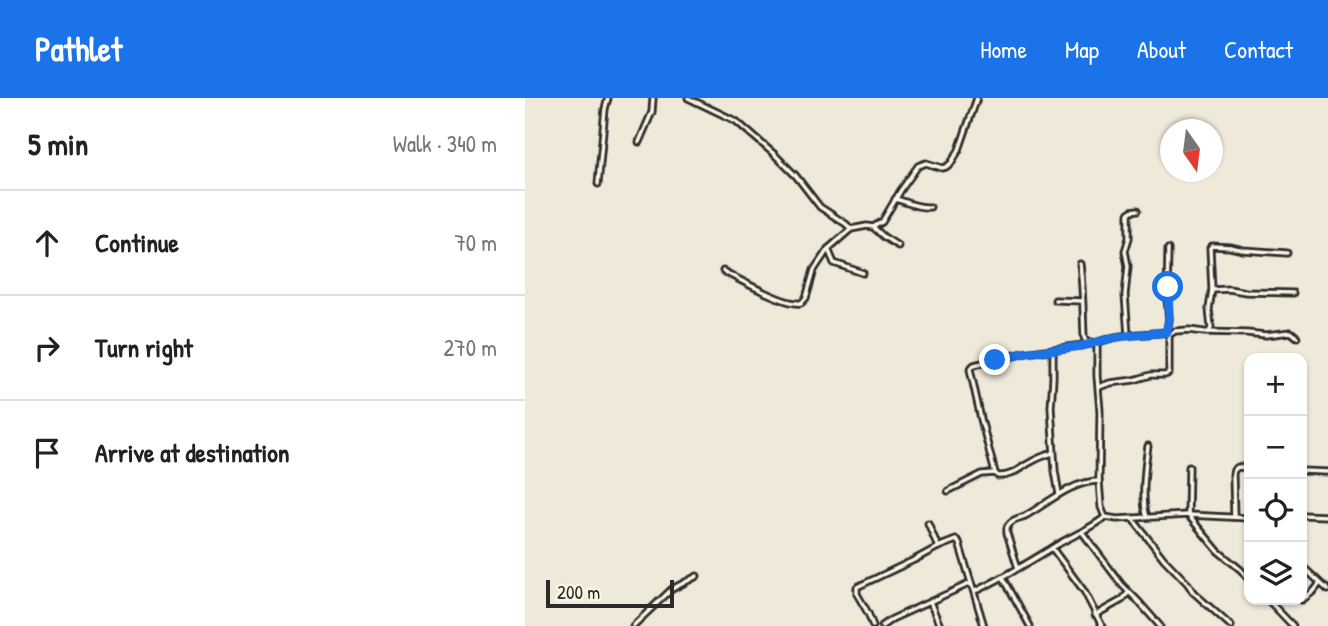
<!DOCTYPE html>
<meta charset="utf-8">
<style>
:root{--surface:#fff;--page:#f6f6f6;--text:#222;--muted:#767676;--line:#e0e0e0;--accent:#1a73e8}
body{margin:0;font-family:"Patrick Hand",sans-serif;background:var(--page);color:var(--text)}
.controls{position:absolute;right:21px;bottom:21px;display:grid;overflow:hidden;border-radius:14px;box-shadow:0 2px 5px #0004}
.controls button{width:63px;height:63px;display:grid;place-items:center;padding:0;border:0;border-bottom:2px solid var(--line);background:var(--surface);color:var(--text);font:35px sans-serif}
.compass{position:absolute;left:635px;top:21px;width:63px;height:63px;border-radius:50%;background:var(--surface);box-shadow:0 2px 5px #0004;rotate:166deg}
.scale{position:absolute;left:21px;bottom:18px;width:128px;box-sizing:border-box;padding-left:7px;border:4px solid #2b2b2b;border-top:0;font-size:19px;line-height:24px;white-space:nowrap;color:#2b2b2b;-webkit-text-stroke:5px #fcf5e5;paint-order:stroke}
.stop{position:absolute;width:21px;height:21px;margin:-16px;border:5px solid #1a73e8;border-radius:50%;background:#fff}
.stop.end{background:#1a73e8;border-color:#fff;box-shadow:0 2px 7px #0008}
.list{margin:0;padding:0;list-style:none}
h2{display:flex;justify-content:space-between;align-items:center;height:91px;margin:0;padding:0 28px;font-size:30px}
h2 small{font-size:23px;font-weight:400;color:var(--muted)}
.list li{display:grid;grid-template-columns:46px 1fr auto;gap:21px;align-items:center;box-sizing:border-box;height:105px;padding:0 28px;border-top:2px solid var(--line)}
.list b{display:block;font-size:26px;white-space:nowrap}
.list em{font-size:23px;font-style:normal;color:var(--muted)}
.icon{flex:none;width:38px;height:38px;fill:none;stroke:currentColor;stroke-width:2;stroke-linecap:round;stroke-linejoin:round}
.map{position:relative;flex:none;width:803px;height:528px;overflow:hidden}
header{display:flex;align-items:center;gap:42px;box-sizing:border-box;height:98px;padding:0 35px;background:var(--accent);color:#fff}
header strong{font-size:33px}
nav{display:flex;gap:38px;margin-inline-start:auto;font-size:24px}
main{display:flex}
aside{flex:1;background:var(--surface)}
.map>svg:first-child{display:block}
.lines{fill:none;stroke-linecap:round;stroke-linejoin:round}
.street-casing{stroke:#2b2b2b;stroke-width:9}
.street{stroke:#fcf5e5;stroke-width:3.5}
.route{stroke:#1a73e8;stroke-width:9}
</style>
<header>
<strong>Pathlet</strong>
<nav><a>Home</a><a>Map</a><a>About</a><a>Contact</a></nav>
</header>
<main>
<aside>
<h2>5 min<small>Walk · 340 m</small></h2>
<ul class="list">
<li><svg class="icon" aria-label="ahead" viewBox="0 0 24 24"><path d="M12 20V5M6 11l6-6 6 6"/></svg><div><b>Continue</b></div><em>70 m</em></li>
<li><svg class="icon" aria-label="right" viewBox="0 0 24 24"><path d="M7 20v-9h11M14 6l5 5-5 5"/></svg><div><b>Turn right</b></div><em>270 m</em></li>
<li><svg class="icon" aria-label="arrive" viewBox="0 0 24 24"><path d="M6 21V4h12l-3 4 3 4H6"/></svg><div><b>Arrive at destination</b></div></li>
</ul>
</aside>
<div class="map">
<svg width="803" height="528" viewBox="0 0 803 528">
<rect width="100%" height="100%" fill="#efe9da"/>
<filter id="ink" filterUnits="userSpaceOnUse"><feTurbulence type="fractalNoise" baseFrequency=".0143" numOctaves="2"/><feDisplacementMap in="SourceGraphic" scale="14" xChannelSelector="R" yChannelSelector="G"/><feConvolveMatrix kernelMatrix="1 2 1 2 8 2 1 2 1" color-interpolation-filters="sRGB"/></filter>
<g filter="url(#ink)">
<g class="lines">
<g class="street-casing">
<g id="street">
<path d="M163,0l48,23 38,33 22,22 24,31 26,17 5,5"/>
<path d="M114,44l13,-30 1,-14"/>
<path d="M73,86l7,-75 3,-11"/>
<path d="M370,101c14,3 20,9 35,8"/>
<path d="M348,129l11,10 14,9"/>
<path d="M303,151l6,14 29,10"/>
<path d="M555,166c3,24 3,49 4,73l2,5h5"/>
<path d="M198,173c15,8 58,32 74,32 5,1 5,-1 9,-5l8,-28 14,-21 23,-20 16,-3 6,1 9,-5 19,-32 17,-24 8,-3 16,5 4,-1 5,-4 8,-13 18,-52"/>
<path d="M687,192l17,-1 17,3 47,1"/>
<path d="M530,202l27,1"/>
<path d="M642,234l2,3 6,-4 14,-1 15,2 43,1 19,2 25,-3 6,5"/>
<path d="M684,234l2,-4 -2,-19 3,-19 -2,-42 2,-2 18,1 13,3 44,3"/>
<path d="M603,237l-3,-40 3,-29 -3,-15 4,-13v-24l2,-3 7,-1"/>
<path d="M528,251v29l-2,29 4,64 4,23"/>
<path d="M574,289l11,-4 24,-3 17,-5h14l4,-2v-38"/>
<path d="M664,369l-1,48 30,36 23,19 8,10"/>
<path d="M777,373l26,1"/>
<path d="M470,375l-14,-54 -11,-50 4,-4 51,-12 72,-10"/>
<path d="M423,393l34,-17 13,-1 3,3c14,1 21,-8 33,-14 7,-4 15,-7 22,-9"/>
<path d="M777,417l26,1"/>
<path d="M580,419l-4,-10 -2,-26 1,-70 -3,-35v-33c21,-10 47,-8 70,-11l2,-13 -2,-20 1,-50"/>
<path d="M622,419c-6,-17 -2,-53 1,-71"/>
<path d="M709,419l-1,-43 1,-4 4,-3 11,1"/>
<path d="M607,420l32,41 24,25 5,8 38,34"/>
<path d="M403,425l10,24"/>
<path d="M557,434l40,53 16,16 22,25"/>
<path d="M527,450l32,43 18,35"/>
<path d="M777,468l26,24"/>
<path d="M493,470l-11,-35c0,-5 -1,-6 3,-10 3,-4 10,-5 15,-7 23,-13 47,-35 74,-35"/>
<path d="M479,481l26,47"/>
<path d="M450,493c27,-12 51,-27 77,-43 17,-11 37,-18 53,-31l12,2 71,-4 61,3"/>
<path d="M743,502l25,26"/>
<path d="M777,502l12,-9 6,-8"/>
<path d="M405,504l10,24"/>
<path d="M570,517l27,-15 6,-7"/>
<path d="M108,528l39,-37 25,-13"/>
<path d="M348,528l-5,-13 -11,-19v-7l57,-27 24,-13 18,-7 3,3 25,83"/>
<path d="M357,528l10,-7 79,-36"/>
</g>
</g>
<use href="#street" class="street"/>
</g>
</g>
<g class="lines" filter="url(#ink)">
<path class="route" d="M470,262l30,-7 57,-7 34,-9 51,-5 2,-13 -1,-32"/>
</g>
</svg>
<div class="controls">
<button>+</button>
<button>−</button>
<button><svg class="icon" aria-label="locate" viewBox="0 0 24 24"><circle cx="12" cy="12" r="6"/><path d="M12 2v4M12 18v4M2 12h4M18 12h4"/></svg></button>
<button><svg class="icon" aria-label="layers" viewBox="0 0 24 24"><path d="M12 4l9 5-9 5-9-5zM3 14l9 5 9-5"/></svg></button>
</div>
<svg class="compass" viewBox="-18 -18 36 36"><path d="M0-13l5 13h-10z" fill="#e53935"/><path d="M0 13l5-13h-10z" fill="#767676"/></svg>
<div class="scale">200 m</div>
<div class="stop" style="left:643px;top:189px"></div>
<div class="stop end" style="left:470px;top:262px"></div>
</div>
</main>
